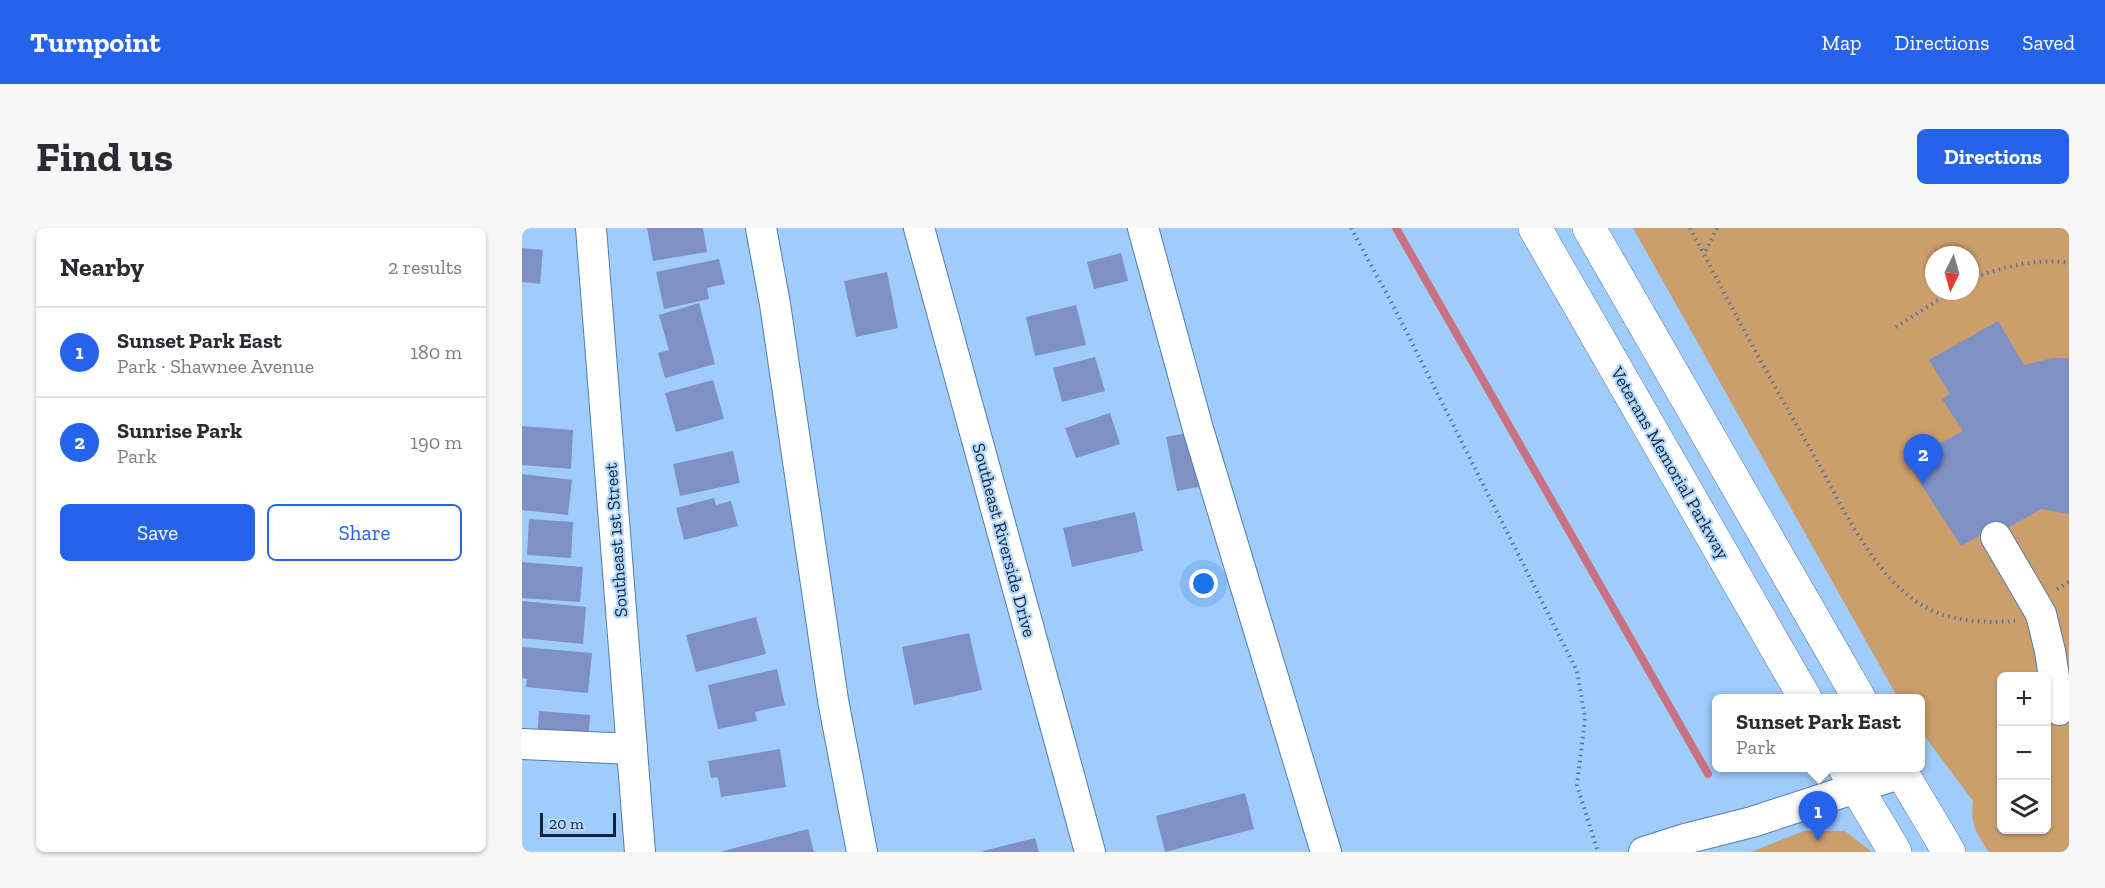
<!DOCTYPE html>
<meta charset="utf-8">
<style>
:root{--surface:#fff;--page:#f7f7f7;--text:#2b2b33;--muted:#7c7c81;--line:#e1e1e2;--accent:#2563eb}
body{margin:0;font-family:"Zilla Slab",serif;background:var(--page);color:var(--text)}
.controls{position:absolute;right:18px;bottom:18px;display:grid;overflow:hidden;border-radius:9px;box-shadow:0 2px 4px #0004}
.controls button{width:54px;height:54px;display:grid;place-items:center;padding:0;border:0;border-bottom:2px solid var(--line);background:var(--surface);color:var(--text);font:30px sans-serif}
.compass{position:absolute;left:1403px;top:18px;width:54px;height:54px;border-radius:50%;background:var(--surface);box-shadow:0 2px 4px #0004;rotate:185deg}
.scale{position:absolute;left:18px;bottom:15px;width:76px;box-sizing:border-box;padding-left:6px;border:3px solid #122334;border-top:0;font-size:16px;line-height:21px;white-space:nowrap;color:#122334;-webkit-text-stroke:4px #b4d8fd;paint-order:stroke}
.you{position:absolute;left:682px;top:356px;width:21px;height:21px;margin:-15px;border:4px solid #fff;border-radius:50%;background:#1a73e8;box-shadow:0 0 0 9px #1a73e833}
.badge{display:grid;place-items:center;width:39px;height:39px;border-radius:50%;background:var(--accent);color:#fff;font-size:20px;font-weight:700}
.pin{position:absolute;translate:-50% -50px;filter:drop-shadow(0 2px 3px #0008)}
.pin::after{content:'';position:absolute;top:32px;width:21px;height:18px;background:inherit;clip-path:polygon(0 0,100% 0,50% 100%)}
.popup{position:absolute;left:1190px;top:466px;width:213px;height:78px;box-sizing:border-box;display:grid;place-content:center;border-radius:9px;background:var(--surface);filter:drop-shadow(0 2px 4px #0005);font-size:20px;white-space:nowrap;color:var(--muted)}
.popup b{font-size:22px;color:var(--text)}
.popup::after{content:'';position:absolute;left:50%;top:100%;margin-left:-12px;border:12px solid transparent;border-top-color:var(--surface)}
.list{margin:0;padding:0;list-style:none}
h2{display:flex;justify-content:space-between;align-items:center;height:78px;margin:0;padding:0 24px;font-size:26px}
h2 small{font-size:20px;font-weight:400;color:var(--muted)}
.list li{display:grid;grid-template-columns:39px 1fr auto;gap:18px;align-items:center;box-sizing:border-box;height:90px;padding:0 24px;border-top:2px solid var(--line)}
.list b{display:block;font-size:22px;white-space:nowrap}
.list p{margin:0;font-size:20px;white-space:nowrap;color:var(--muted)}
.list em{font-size:20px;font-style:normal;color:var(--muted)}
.actions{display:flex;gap:12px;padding:18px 24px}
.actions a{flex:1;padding:14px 0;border:2px solid var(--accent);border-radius:9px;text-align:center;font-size:21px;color:var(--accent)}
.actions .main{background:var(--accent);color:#fff}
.icon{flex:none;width:33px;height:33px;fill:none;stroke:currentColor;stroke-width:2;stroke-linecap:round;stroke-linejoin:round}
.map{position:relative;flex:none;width:1547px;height:624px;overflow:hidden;border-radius:9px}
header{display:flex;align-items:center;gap:36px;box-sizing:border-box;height:84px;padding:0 30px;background:var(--accent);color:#fff}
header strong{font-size:28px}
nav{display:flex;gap:33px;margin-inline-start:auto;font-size:21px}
.intro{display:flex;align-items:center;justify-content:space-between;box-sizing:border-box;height:144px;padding:0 36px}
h1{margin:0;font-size:42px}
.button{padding:15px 27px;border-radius:9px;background:var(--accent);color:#fff;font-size:21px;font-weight:700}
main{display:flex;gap:36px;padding:0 36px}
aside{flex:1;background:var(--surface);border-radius:9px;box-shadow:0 2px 4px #0004}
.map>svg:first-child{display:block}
.green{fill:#cb9e6c;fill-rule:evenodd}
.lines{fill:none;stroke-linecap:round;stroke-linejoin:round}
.stream{stroke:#c97382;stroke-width:8}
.building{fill:#7e90c4}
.minor-casing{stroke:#527da7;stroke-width:32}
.highway-casing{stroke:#527da7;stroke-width:34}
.path{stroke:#577695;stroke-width:4;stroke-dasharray:1.5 4.5;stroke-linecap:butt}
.minor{stroke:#fff;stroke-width:30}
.highway{stroke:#fff;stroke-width:33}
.labels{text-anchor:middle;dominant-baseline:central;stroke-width:4.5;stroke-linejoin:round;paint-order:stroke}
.street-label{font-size:18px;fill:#122334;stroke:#b4d8fd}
</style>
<header>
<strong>Turnpoint</strong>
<nav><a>Map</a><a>Directions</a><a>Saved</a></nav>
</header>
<div class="intro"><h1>Find us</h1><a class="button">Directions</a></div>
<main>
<aside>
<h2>Nearby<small>2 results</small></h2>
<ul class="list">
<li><span class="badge">1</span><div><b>Sunset Park East</b><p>Park · Shawnee Avenue</p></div><em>180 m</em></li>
<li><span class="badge">2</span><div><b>Sunrise Park</b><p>Park</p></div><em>190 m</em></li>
</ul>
<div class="actions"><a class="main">Save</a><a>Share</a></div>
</aside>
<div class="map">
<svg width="1547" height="624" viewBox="0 0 1547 624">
<rect width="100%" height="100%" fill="#9fccfa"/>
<g class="green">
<path d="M1111,0h436v624h-80c-13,-19 -19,-28 -16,-51l-53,-71v-32h-22zM1412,27h36v36h-36zM1480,448h44v154h-44z"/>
<path d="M1282,603h41l27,21h-121z"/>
</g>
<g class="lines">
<path class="stream" d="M874,0l312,546"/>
</g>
<g class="building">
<path d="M125,0h56l4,24 -54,9z"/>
<path d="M0,20l21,2 -3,34 -18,-2z"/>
<path d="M599,25l7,28 -34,8 -7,-27z"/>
<path d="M197,31l6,25 -18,4 2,11 -45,10 -8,-37z"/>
<path d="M365,44l11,56 -42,9 -12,-56z"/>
<path d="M177,75l16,61 -50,14 -7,-25 11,-3 -10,-35z"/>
<path d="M554,77l10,40 -51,11 -9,-39z"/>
<path d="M1476,93l26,44 29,-7h16v156l-28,-5 -44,25 -3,-6 -33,18 -49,-76 22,-12 -5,-9 34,-18 -21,-32 8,-5 -21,-34z"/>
<path d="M573,129l10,34 -43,11 -9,-34z"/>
<path d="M191,152l11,39 -48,13 -11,-39z"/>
<path d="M588,185l10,31 -44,14 -11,-30z"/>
<path d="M0,198l51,4 -2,39 -49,-4z"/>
<path d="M675,203l11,54 -31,6 -11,-54z"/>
<path d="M211,223l7,32 -60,13 -7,-32z"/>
<path d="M0,246l50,6 -4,35 -46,-5z"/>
<path d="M192,270l2,7 15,-4 7,25 -54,14 -8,-32z"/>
<path d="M613,284l8,39 -71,16 -9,-39z"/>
<path d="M7,291l44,3 -2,36 -44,-3z"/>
<path d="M0,334l61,5 -3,35 -58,-4z"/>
<path d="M0,373l64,6 -3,37 -61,-6z"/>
<path d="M234,389l10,37 -70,18 -10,-37z"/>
<path d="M447,405l13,57 -68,15 -12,-58z"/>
<path d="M0,419l70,6 -4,40 -62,-6 1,-8 -5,-1z"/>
<path d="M255,441l8,36 -30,7 2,9 -39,8 -10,-44z"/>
<path d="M17,483l51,4 -2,29 -51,-4z"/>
<path d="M258,521l6,38 -65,10 -3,-20 -7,1 -3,-17z"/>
<path d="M723,565l9,36 -89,23 -9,-36z"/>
<path d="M286,601l6,23h-91v-1z"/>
<path d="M513,610l4,14h-56v-1z"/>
</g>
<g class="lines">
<g class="minor-casing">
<g id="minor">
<path d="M69,0l49,624"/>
<path d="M239,0l14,76 58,396 29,152"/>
<path d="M397,0l171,624"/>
<path d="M621,0l55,201 128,423"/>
<path d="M1474,309l45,77 9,37 9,59"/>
<path d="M0,516l110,5"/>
<path d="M1122,624l41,-13 67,-17 150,-49"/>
</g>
</g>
<g class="highway-casing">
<g id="highway">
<path d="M1013,0l270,470"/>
<path d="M1067,0l270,470"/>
<path d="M1323,540l50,84"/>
<path d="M1377,540l50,84"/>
</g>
</g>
<g class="path">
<path d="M829,0l45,83 181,360 8,47 -8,67 21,67"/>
<path d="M1168,0l14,26"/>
<path d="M1195,0l-13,26c35,69 73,137 112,205 26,47 56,113 102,144 28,18 65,21 97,18"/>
<path d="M1448,51c33,-12 64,-21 99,-16"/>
<path d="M1374,99l56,-36"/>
<path d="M1535,361l12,-7"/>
</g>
<use href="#minor" class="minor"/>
<use href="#highway" class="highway"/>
</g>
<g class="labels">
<g class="street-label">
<text transform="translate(1148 235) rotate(60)">Veterans Memorial Parkway</text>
<text transform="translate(94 312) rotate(-94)">Southeast 1st Street</text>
<text transform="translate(482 312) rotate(75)">Southeast Riverside Drive</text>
</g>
</g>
</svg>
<div class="controls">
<button>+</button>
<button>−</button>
<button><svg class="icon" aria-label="layers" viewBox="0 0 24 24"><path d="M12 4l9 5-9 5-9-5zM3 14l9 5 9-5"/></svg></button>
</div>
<svg class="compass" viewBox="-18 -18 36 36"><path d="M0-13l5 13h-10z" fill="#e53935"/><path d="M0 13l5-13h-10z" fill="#7c7c81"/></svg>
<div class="scale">20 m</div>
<div class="you"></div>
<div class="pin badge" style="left:1296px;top:613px">1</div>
<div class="popup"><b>Sunset Park East</b>Park</div>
<div class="pin badge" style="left:1401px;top:256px">2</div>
</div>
</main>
